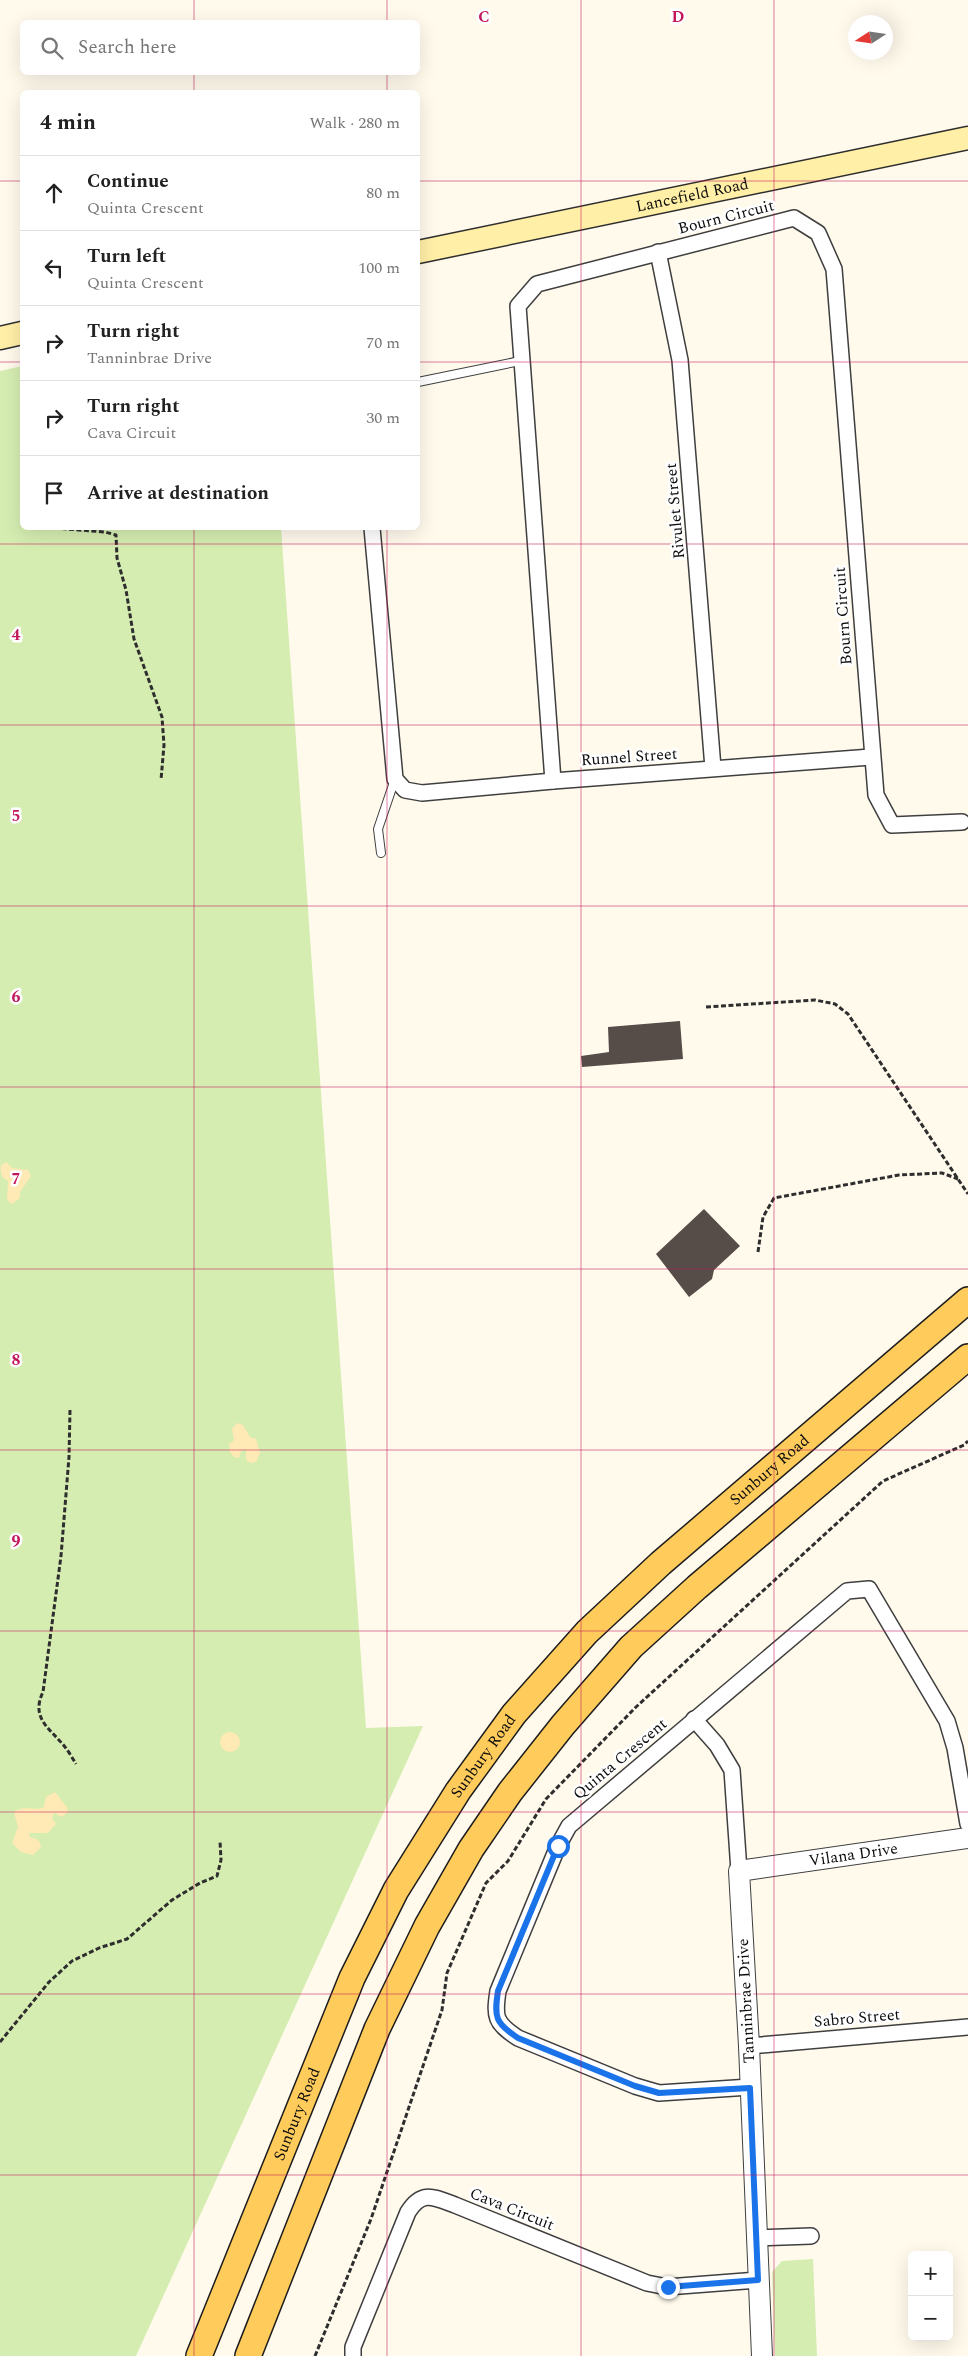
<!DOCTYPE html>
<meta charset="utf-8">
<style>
:root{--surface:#fff;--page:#f6f6f6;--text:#222;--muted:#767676;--line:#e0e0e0}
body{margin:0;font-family:Spectral,serif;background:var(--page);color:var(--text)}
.controls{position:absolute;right:15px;bottom:15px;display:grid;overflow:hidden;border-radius:8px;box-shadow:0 5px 20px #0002}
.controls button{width:45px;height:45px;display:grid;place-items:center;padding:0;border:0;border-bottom:1px solid var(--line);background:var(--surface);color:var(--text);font:25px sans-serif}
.compass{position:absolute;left:848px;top:15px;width:45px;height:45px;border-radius:50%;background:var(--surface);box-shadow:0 5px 20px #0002;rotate:258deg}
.stop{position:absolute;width:15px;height:15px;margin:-11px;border:4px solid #1a73e8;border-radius:50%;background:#fff}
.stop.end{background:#1a73e8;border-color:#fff;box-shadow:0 1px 5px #0008}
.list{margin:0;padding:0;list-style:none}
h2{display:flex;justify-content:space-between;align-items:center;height:65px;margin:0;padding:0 20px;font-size:21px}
h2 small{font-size:16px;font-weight:400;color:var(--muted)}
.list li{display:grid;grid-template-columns:32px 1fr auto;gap:15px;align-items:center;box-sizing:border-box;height:75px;padding:0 20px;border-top:1px solid var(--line)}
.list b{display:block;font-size:19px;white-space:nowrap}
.list p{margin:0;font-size:16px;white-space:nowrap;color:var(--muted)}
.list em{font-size:16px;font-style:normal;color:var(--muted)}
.icon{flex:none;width:28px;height:28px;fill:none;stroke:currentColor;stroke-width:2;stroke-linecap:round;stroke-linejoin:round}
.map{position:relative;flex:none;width:968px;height:2356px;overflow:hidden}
.search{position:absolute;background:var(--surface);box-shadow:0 5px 20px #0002;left:20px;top:20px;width:400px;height:55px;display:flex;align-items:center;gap:12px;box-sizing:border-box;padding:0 18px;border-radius:8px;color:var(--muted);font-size:19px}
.panel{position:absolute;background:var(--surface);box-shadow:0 5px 20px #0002;left:20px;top:90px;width:400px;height:440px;border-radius:8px}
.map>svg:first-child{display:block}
.green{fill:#d5edb1}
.sand{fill:#ffe9b4}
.building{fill:#564c48}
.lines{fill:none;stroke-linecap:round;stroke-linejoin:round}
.service-casing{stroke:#3f3f3f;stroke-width:10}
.minor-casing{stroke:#3f3f3f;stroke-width:18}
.tertiary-casing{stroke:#3f3f3f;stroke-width:22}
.secondary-casing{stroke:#2e2e2e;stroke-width:25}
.primary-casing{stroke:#1d1d1d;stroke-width:28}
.path{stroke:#2e2e2e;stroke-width:3;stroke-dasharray:5 2.5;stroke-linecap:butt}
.service{stroke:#fff;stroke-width:8}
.minor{stroke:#fff;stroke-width:15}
.tertiary{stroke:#fff;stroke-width:20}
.secondary{stroke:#ffefa7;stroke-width:22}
.primary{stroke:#ffcc5c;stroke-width:25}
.route{stroke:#1a73e8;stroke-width:6}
.grid{fill:none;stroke:#c2185b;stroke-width:1;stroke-opacity:0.55}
.labels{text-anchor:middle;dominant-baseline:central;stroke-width:5;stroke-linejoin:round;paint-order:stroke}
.street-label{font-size:16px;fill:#0c0c0c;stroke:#fff}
.grid-label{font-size:16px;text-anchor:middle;font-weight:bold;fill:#c2185b;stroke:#fff;stroke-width:5;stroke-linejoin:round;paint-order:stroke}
</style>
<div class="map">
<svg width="968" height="2356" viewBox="0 0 968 2356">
<rect width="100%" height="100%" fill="#fffaec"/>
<g class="green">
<path d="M22,366v162h259l85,1200 57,-2 -287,630h-136v-1985z"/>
<path d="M813,2259l4,97h-42l-3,-84 10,-11z"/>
</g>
<g class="sand">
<path d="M7,1162l5,6 16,2 3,6 -11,16v6l-8,6 -5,-4 1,-19c-7,-4 -8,-8 -7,-16z"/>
<path d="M237,1423l6,2 7,12 6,2 4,14 -4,9 -5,1 -5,-3v-11l-5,2 -2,7 -5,-1 -4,-5 -1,-8 5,-4 -2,-11z"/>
<circle cx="230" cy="1742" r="10"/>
<path d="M55,1792l12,15 1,5 -6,5 -8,-4 -2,5 4,6 -8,9h-19l1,4c7,2 10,3 11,10l-8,8 -12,-3 -9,-9 6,-16 -4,-15c10,-8 19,0 30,-5l2,-10z"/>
</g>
<g class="building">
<path d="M680,1021l3,38 -101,8 -1,-11 28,-4 -1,-25z"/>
<path d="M704,1209l36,37 -26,24 -2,9 -23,18 -33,-43z"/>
</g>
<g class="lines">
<g class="service-casing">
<g id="service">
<path d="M418,382l102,-21"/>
<path d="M381,853l-3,-24 17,-50"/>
</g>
</g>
<g class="minor-casing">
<g id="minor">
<path d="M658,252l22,108 33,408"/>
<path d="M372,528l23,251 10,11 17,3 131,-12 318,-24"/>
<path d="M553,781l-35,-475 19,-22 257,-66 24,15 16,36 42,526 16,30 70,-3"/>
<path d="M694,1719l23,26 15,25 7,101"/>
<path d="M749,2046l219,-19"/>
<path d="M750,2087l-91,6 -24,-7 -117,-48c-23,-15 -24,-21 -20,-47l60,-145 11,-20 278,-235 22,-2 78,132 8,27 13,76"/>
<path d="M757,2238l54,-2"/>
<path d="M353,2356v-9l55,-135c14,-22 25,-15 47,-7l192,78 20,4 91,-7"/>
</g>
</g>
<g class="tertiary-casing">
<g id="tertiary">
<path id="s1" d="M762,2356l-13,-310 -10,-175 229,-33"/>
</g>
</g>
<g class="secondary-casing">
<g id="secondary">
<path id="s2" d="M418,252l550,-114"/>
<path d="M0,338l22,-5"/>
</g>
</g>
<g class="primary-casing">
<g id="primary">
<path id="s3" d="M199,2356l153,-378 44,-88 62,-99 56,-77 73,-82 74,-69 307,-263"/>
<path d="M248,2356l129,-327 50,-103 44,-77 39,-57 53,-67 68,-78 66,-60 271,-230"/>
</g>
</g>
<g class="path">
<path d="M54,528l51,4 11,3 1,23 9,32 8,49 28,78 2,28 -3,35"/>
<path d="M706,1007l109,-7 20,4 13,10 120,180"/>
<path d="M758,1252l5,-35 11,-19 125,-23 43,-2 16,6"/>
<path d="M70,1410l-1,47 -8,99 -18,136c-13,27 8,37 22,55 4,5 8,12 11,17"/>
<path d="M0,2042l49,-60 23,-21 27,-13 28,-9 45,-39 28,-17 17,-7 4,-16 -1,-19"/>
<path d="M315,2356l56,-137 71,-209 5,-37 39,-90 22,-22 38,-62 90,-92 247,-226 81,-36 4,-4"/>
</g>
<use href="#service" class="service"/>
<use href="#minor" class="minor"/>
<use href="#tertiary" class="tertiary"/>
<use href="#secondary" class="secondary"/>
<use href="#primary" class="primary"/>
</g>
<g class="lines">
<path class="route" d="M558,1846l-60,145c-4,26 -3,32 20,47l117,48 24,7 91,-5 8,192 -90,7"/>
</g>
<path class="grid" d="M194,0v22M387,0v22M581,0v2356M774,0v2356M194,72v20M387,72v20M0,181h22M418,181h550M0,362h22M418,362h550M194,528v1828M387,528v1828M0,544h968M0,725h968M0,906h968M0,1087h968M0,1269h968M0,1450h968M0,1631h968M0,1812h968M0,1994h968M0,2175h968"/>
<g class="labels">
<g class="street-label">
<text stroke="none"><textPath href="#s2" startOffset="280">Lancefield Road</textPath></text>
<text transform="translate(726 217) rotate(-14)">Bourn Circuit</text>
<text transform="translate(675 511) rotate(-95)">Rivulet Street</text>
<text transform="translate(843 616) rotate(-94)">Bourn Circuit</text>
<text transform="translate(629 757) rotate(-4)">Runnel Street</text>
<text stroke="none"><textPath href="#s3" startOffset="1072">Sunbury Road</textPath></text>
<text stroke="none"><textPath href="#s3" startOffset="666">Sunbury Road</textPath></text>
<text transform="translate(620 1759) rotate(-40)">Quinta Crescent</text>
<text stroke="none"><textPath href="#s1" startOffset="601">Vilana Drive</textPath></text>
<text transform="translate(746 2001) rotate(-93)">Tanninbrae Drive</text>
<text transform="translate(857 2018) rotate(-5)">Sabro Street</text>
<text stroke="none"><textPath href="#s3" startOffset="261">Sunbury Road</textPath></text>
<text transform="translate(512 2209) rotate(22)">Cava Circuit</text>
</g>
</g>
<g class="grid-label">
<text x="484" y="22">C</text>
<text x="678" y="22">D</text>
<text x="16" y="640">4</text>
<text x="16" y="821">5</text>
<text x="16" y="1002">6</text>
<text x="16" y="1184">7</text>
<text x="16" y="1365">8</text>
<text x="16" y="1546">9</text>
</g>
</svg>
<div class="controls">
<button>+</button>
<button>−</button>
</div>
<svg class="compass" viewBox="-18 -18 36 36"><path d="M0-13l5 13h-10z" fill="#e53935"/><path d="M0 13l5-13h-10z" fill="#767676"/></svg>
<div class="stop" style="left:558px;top:1846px"></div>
<div class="stop end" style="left:668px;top:2287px"></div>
<div class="search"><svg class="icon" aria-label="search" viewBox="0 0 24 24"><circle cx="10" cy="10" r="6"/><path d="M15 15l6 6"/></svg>Search here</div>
<section class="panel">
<h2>4 min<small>Walk · 280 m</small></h2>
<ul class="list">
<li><svg class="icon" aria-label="ahead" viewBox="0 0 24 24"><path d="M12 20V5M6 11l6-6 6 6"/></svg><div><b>Continue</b><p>Quinta Crescent</p></div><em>80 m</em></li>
<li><svg class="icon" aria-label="left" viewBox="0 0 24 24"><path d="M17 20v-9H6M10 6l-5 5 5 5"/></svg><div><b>Turn left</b><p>Quinta Crescent</p></div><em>100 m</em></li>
<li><svg class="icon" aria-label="right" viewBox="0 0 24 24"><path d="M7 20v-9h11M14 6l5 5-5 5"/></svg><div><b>Turn right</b><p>Tanninbrae Drive</p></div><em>70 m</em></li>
<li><svg class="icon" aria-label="right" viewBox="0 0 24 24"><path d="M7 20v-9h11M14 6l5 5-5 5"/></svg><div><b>Turn right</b><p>Cava Circuit</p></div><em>30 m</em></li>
<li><svg class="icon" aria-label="arrive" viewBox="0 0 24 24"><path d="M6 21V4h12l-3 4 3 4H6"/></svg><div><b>Arrive at destination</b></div></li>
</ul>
</section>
</div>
